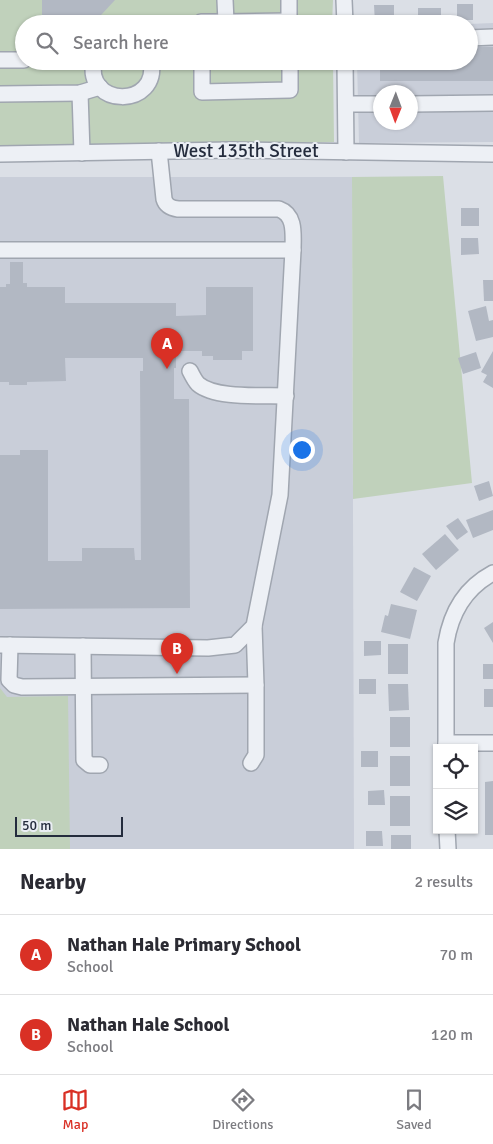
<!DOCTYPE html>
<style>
:root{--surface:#fff;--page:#f2f2f3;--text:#2b2b33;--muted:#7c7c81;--line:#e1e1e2;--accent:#d93025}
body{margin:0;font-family:Signika,sans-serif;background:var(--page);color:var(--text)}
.controls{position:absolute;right:15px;bottom:15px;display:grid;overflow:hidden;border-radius:0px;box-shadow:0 1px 4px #0004}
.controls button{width:45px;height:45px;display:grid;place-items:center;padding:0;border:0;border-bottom:1px solid var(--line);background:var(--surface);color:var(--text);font:25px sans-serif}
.compass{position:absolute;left:373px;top:85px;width:45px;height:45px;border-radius:50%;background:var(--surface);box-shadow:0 1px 4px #0004;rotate:181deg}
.scale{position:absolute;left:15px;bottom:12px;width:108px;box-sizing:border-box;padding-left:5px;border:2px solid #242c3d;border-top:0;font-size:14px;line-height:18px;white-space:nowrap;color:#242c3d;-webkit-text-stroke:4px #eaeef4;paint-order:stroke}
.you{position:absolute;left:301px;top:449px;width:18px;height:18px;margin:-12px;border:4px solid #fff;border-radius:50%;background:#1a73e8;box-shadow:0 0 0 8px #1a73e833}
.badge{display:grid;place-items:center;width:32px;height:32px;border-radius:50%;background:var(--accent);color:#fff;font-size:16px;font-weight:700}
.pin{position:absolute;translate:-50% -41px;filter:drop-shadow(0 1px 2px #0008)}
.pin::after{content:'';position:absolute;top:26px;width:18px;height:15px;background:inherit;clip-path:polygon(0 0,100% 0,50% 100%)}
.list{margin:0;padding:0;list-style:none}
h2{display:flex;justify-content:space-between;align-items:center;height:65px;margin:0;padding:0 20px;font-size:21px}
h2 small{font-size:16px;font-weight:400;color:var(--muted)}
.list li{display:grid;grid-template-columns:32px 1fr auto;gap:15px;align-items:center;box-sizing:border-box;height:80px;padding:0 20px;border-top:1px solid var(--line)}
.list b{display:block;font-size:19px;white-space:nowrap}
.list p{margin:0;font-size:16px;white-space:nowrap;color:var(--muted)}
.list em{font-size:16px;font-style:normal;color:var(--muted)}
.icon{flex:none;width:28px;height:28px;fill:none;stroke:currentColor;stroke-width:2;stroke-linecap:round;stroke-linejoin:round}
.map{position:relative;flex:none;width:493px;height:849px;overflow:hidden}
.search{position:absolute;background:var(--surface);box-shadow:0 1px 4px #0004;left:15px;right:15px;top:15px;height:55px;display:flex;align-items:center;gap:12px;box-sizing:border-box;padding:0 18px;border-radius:28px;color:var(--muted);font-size:19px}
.sheet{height:225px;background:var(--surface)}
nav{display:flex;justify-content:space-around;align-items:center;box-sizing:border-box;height:70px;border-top:1px solid var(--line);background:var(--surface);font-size:14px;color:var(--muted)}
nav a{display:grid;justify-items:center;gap:2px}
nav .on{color:var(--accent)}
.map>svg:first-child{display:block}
.built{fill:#c9ced9;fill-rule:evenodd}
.green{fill:#c0d1bb}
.building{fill:#b2b8c3}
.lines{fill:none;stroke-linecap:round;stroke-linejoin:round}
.minor-casing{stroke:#a0a6b0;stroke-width:18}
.minor{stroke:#edf0f5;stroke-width:15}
.labels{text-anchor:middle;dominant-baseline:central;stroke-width:4;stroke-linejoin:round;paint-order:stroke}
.street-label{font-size:19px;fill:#242c3d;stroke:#eaeef4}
</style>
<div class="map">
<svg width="493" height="849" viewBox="0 0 493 849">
<rect width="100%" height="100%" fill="#dbdfe6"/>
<g class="built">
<path d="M493,23v119l-134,1 -2,-82h112v-37zM380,92h30v30h-30z"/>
<path d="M0,177h352l2,672h-354z"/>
</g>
<g class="green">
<path d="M0,0h333l-1,24h-308v37h309l1,81 -334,5z"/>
<path d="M443,176l29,307 -119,16 -1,-322z"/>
<path d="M0,688l7,9 61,-1 2,153h-70z"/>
</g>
<g class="building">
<path d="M42,0h73l-14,15h-59z"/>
<rect x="457" y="4" width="16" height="16"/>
<path d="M374,5h20v18h-19z"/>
<rect x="418" y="8" width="23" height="16"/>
<path d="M469,47h24v34h-113v-20h89z"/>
<rect x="461" y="208" width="18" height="18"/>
<path d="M461,238h17l1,16 -18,1z"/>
<path d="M10,262h13v21h4v4h38v16h111v13l30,-1v-28h47v64h-11v9h-29v-4h-11v-5h-26v17h-2v31h15l1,209 -190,1v-154h20v-5h28v111h34v-13h52l1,12h6l-1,-189h3v-13h-78l1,23 -39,1v3h-18v-3h-9v-95h6v-3h4z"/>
<path d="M483,280h10v21h-9z"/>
<path d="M486,306l3,15 4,-1v17l-17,4 -8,-30z"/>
<path d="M493,351v37l-10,-6 4,-7 -6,-3z"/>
<path d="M476,352l5,16 -18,6 -5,-16z"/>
<path d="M489,481l4,15 -14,5 -5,-15z"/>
<path d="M493,510v20l-20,8 -7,-18z"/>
<path d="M458,518l10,14 -11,8 -11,-14z"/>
<path d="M445,534l14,16 -23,20 -14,-16z"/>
<path d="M414,567l17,9 -14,25 -17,-9z"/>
<path d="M391,604l26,6 -7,29 -29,-7 4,-17 3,1z"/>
<path d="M493,622v21l-9,-15z"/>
<path d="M364,641h17v14l-17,1z"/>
<rect x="388" y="644" width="20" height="30"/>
<rect x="483" y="664" width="10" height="15"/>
<rect x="359" y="679" width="17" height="15"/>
<path d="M388,684h20l1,26 -20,1z"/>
<rect x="484" y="689" width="9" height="18"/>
<rect x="390" y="717" width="20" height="30"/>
<rect x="361" y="751" width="17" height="16"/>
<rect x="390" y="756" width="20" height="30"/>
<path d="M493,781v54h-8v-53z"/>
<path d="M384,790l1,15h-17v-14z"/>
<rect x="390" y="796" width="20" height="30"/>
<path d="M366,831h16l1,15h-17z"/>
<rect x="391" y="835" width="20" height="14"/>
</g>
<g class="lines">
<g class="minor-casing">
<g id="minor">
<path d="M289,0v24"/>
<path d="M344,0l1,24"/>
<path d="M226,22l63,-1"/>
<path d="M201,24v-2h25l-1,-22"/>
<path d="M469,38l24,-1"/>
<path d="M0,60h24"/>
<path d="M94,61c-10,47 66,48 57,0"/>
<path d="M202,61v31l88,-2v-29"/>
<path d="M345,61l1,91"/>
<path d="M80,93l2,60"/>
<path d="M0,94l80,-1 20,-6"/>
<path d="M346,104h34"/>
<path d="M410,104l83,-1"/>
<path d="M0,154l231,-4 262,4"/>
<path d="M0,250h293"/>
<path d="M190,371c2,4 5,10 8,13 17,15 65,11 88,12"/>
<path d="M0,645l208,3 27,-3 19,-19 26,-131 13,-245c0,-15 3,-35 -14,-41h-101c-7,-1 -12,-3 -14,-10l-5,-48"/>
<path d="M10,645l-1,35 5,5 8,2 234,-2"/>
<path d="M83,646l1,114 6,5h10"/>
<path d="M446,743h47"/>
<path d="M446,748v-105c5,-31 19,-55 47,-70"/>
<path d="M251,763l5,-8v-70l-2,-59"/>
<path d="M447,830l1,19"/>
</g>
</g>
<use href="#minor" class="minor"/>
</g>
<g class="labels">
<g class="street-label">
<text x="246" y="151">West 135th Street</text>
</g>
</g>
</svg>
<div class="controls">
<button><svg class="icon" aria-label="locate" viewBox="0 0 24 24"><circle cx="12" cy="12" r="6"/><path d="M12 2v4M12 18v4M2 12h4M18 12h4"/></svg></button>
<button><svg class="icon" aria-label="layers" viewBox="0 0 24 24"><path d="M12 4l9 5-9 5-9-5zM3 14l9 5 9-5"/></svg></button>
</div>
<svg class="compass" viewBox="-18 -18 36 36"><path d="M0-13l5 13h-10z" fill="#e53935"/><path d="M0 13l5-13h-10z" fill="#7c7c81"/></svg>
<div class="scale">50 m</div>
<div class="you"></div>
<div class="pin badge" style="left:167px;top:369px">A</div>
<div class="pin badge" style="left:177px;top:674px">B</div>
<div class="search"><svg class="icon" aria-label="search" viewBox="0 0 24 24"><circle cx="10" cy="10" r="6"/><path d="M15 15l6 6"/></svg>Search here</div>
</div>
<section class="sheet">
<h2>Nearby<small>2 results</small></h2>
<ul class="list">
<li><span class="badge">A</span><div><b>Nathan Hale Primary School</b><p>School</p></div><em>70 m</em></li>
<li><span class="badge">B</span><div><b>Nathan Hale School</b><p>School</p></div><em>120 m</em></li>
</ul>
</section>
<nav>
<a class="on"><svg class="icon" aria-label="map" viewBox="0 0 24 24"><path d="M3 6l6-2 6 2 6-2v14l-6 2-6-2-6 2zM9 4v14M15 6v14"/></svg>Map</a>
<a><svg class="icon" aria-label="directions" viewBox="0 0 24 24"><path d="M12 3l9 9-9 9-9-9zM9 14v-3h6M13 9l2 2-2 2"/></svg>Directions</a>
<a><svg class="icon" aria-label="saved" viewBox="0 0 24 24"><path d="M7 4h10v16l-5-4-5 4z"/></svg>Saved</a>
</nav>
